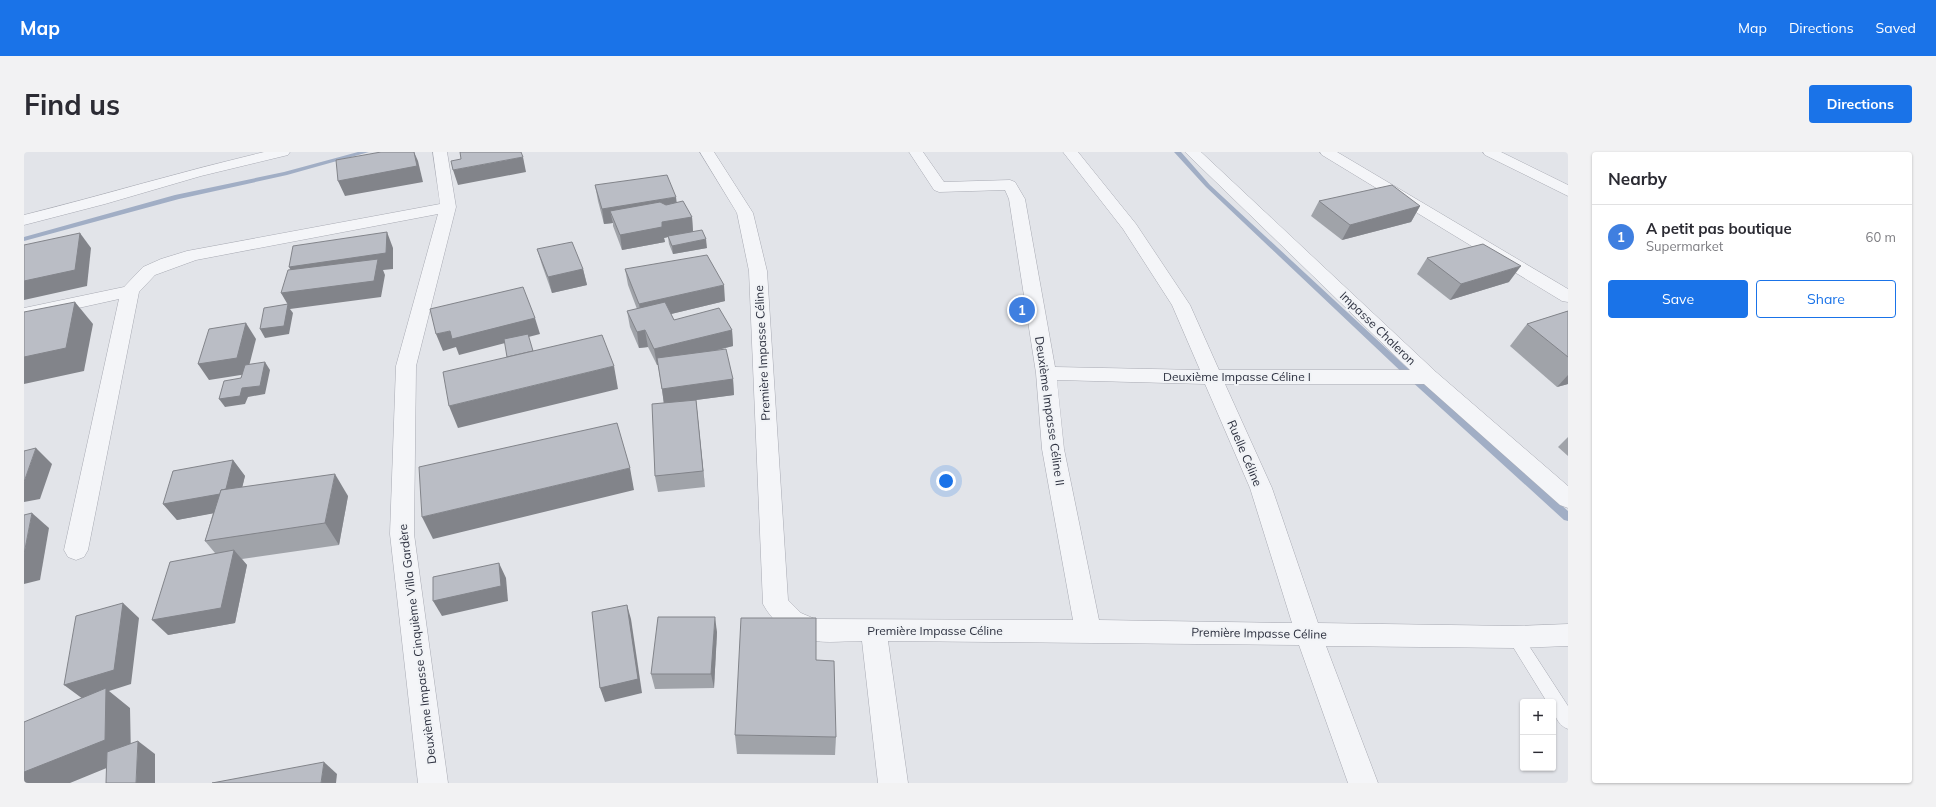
<!DOCTYPE html>
<meta charset="utf-8">
<style>
:root{--surface:#fff;--page:#f2f2f3;--text:#2b2b33;--muted:#7c7c81;--line:#e1e1e2;--accent:#1a73e8}
body{margin:0;font-family:Mulish,sans-serif;background:var(--page);color:var(--text)}
.controls{position:absolute;right:12px;bottom:12px;display:grid;overflow:hidden;border-radius:4px;box-shadow:0 1px 3px #0004}
.controls button{width:36px;height:36px;display:grid;place-items:center;padding:0;border:0;border-bottom:1px solid var(--line);background:var(--surface);color:var(--text);font:20px sans-serif}
.you{position:absolute;left:922px;top:329px;width:14px;height:14px;margin:-10px;border:3px solid #fff;border-radius:50%;background:#1a73e8;box-shadow:0 0 0 6px #1a73e833}
.badge{display:grid;place-items:center;width:26px;height:26px;border-radius:50%;background:var(--accent);color:#fff;font-size:13px;font-weight:700}
.pin{position:absolute;translate:-50% -50%;border:2px solid #fff;box-shadow:0 1px 4px #0006}
.list{margin:0;padding:0;list-style:none}
h2{display:flex;justify-content:space-between;align-items:center;height:52px;margin:0;padding:0 16px;font-size:17px}
h2 small{font-size:13px;font-weight:400;color:var(--muted)}
.list li{display:grid;grid-template-columns:26px 1fr auto;gap:12px;align-items:center;box-sizing:border-box;height:64px;padding:0 16px;border-top:1px solid var(--line)}
.list b{display:block;font-size:15px;white-space:nowrap}
.list p{margin:0;font-size:13px;white-space:nowrap;color:var(--muted)}
.list em{font-size:13px;font-style:normal;color:var(--muted)}
.actions{display:flex;gap:8px;padding:12px 16px}
.actions a{flex:1;padding:9px 0;border:1px solid var(--accent);border-radius:4px;text-align:center;font-size:14px;color:var(--accent)}
.actions .main{background:var(--accent);color:#fff}
.map{position:relative;flex:none;width:1544px;height:631px;overflow:hidden;border-radius:4px}
header{display:flex;align-items:center;gap:24px;box-sizing:border-box;height:56px;padding:0 20px;background:var(--accent);color:#fff}
header strong{font-size:19px}
nav{display:flex;gap:22px;margin-inline-start:auto;font-size:14px}
.intro{display:flex;align-items:center;justify-content:space-between;box-sizing:border-box;height:96px;padding:0 24px}
h1{margin:0;font-size:28px}
.button{padding:10px 18px;border-radius:4px;background:var(--accent);color:#fff;font-size:14px;font-weight:700}
main{display:flex;gap:24px;padding:0 24px}
aside{flex:1;background:var(--surface);border-radius:4px;box-shadow:0 1px 3px #0004}
.map>svg:first-child{display:block}
.lines{fill:none;stroke-linecap:round;stroke-linejoin:round}
.stream{fill:#a1aec5;fill-rule:evenodd}
.service-casing{stroke:#a8aab3;stroke-width:1}
.minor-casing{stroke:#a8aab3;stroke-width:1}
.service{fill:#f4f5f8;fill-rule:evenodd}
.minor{fill:#f4f5f8;fill-rule:evenodd}
.wall{fill:#a0a3a9}
.shaded-wall{fill:#82848a}
.building{fill:#babdc5;stroke:#82848a}
.labels{text-anchor:middle;dominant-baseline:central;stroke-width:4;stroke-linejoin:round;paint-order:stroke}
.street-label{font-size:12px;fill:#2c303f;stroke:#f1f3f6}
</style>
<header>
<strong>Map</strong>
<nav><a>Map</a><a>Directions</a><a>Saved</a></nav>
</header>
<div class="intro"><h1>Find us</h1><a class="button">Directions</a></div>
<main>
<div class="map">
<svg width="1544" height="631" viewBox="0 0 1544 631">
<rect width="100%" height="100%" fill="#e2e4e9"/>
<g class="lines">
<g class="stream">
<path d="M334,0h11l-82,23 -108,24 -155,42v-4l151,-42 109,-23z"/>
<path d="M1150,0h7l29,33 205,190 153,136v10l-4,-1 -155,-141 -203,-192z"/>
</g>
<g class="service-casing">
<path id="service" d="M1491,478l5,2 48,74v23c-11,-4 -15,-16 -15,-27h-6l-37,-60 -3,-5 3,-5z"/>
</g>
<g class="minor-casing">
<g id="minor">
<path d="M240,0h26l-2,3 -87,21 -96,28 -81,21v-10c80,-20 159,-44 240,-63z"/>
<path d="M409,0h14l9,55 -40,159 -2,168 34,249h-30l-28,-249 6,-168 42,-152 -242,46 -41,15 -16,17 -51,258 -4,7 -8,3 -8,-3 -4,-7 55,-251 -95,21v-12l100,-21 19,-20 18,-8 26,-8 253,-47z"/>
<path d="M676,0h14l39,61 14,58 21,329 13,13 14,6 258,1 -31,-171 -6,-76 -27,-174 -4,-9 -66,2 -5,-2 -25,-38h14l21,30 66,-2 5,2 10,17 30,168 145,3 -28,-65 -49,-76 -60,-77h15l58,72 54,81 29,65h191l-225,-218h16l235,220 132,114v22l-8,-3 -136,-121h-199l47,104 46,135 197,3 53,-2v22l-53,2 -189,-2 52,137h-30l-49,-138 -411,-4 20,142h-30l-16,-142c-16,0 -32,2 -47,0 -22,-3 -42,-18 -52,-37l-14,-333 -12,-58zM1033,228l148,4 45,104 42,135 -193,-3 -35,-171z"/>
<path d="M1296,0h17l231,137v13l-6,-1 -240,-146z"/>
<path d="M1459,0h18l67,33v11l-83,-41z"/>
</g>
</g>
<use href="#service" class="service"/>
<use href="#minor" class="minor"/>
</g>
<g class="wall">
<path d="M571,33l82,17 15,15 1,14 14,17 -34,6 -4,-10 -1,-7 -4,1 1,4 -43,8 -9,-24v-3l-9,1 -6,-23z"/>
<path d="M1295,49l101,5 -9,16 -69,18 -31,-24z"/>
<path d="M513,97l46,20 4,16 -35,8 -10,-28z"/>
<path d="M1403,106l82,24 -59,18 -33,-26z"/>
<path d="M601,117l100,32 -54,13 3,6 58,10 1,16 -20,5 20,28 1,16 -38,5 9,87 -47,5 -3,-16 9,-73 -6,-38h-1l-9,-18 -9,1 -9,-21 -3,-16 10,-2 -9,-24z"/>
<path d="M1544,159v73l-11,3 -47,-41 17,-22z"/>
<path d="M1544,285v19l-10,-9z"/>
<path d="M209,308l12,16 -3,11 106,9 -9,49 -97,14 5,6 -12,58 -67,12 47,-82 -10,-12 8,-28 -36,7 -14,-16z"/>
<path d="M693,480l-3,56 -59,1 -4,-15z"/>
<path d="M711,583l101,2 -1,18 -98,-1z"/>
</g>
<g class="shaded-wall">
<path d="M390,0l4,9 5,21 -78,14 -7,-15z"/>
<path d="M499,5l3,15 -68,13 -5,-15z"/>
<path d="M652,45l2,16 -68,-2 3,12 -9,1 -2,-15z"/>
<path d="M1396,54l-9,16 -69,18 8,-15z"/>
<path d="M668,65l1,15 -25,4v1l-4,1 1,4 -43,8 -2,-15 42,-13z"/>
<path d="M363,80l6,16v21l-10,1 2,5 -4,22 -91,12 3,4 -4,21 -24,4 -5,-9 28,-24 -7,-12 17,-10 -9,-16z"/>
<path d="M56,81l11,15 -4,38 -63,14v-19z"/>
<path d="M682,87l1,9 -34,6 -1,-8z"/>
<path d="M1497,114l-12,16 -59,18 11,-16z"/>
<path d="M559,117l4,16 -35,8 -4,-16z"/>
<path d="M700,133l1,16 -83,20 -3,-17z"/>
<path d="M51,150l18,22 -9,47 -60,13v-27z"/>
<path d="M511,166l5,16 -81,21 -3,-8 -13,4 -7,-17 14,-3z"/>
<path d="M222,171l10,16 -9,35 -38,6 -11,-16z"/>
<path d="M621,178l3,17 -9,1 -2,-16z"/>
<path d="M708,178l1,16 -76,19 -3,-16z"/>
<path d="M241,210l5,8 -5,24 -17,3 -3,7 -20,3 -6,-8 23,-11z"/>
<path d="M590,214l4,23 -160,39 -9,-22z"/>
<path d="M1544,223v9l-11,3z"/>
<path d="M709,227l1,16 -38,5 9,87 -2,-16 -39,-66 -2,-16z"/>
<path d="M12,296l16,16 -12,35 -16,3v-20z"/>
<path d="M209,308l12,16 -8,33 -60,11 -14,-16z"/>
<path d="M606,316l4,22 -201,49 -11,-22z"/>
<path d="M311,322l13,22 -9,49 -14,-22z"/>
<path d="M8,361l17,15 -9,52 -16,4v-30z"/>
<path d="M210,398l13,15 -12,58 -67,12 -16,-15z"/>
<path d="M475,411l7,15 2,23 -66,15 -9,-15z"/>
<path d="M99,451l16,15 -8,66 -22,7 21,17 1,50 -61,25h-46v-11l59,-73 -19,-14z"/>
<path d="M603,453l4,14 11,74 -37,9 -5,-14z"/>
<path d="M691,465l2,15 -3,56 -3,-14z"/>
<path d="M114,589l17,13v29h-19z"/>
<path d="M300,610l13,12 -1,9h-15z"/>
</g>
<g class="building">
<path d="M357,0h33l3,14 -79,15 -2,-21z"/>
<path d="M436,0h61l2,5 -70,13 -2,-9 10,-2z"/>
<path d="M643,23l9,22 -74,12 -7,-24z"/>
<path d="M1368,33l28,21 -70,19 -31,-24z"/>
<path d="M659,49l9,16 -30,5v5l-42,8 -10,-24 50,-9 6,3z"/>
<path d="M678,78l4,9 -34,7 -4,-10z"/>
<path d="M363,80l-1,21 -97,14 4,-21z"/>
<path d="M56,81l-5,37 -51,11v-36z"/>
<path d="M548,90l11,27 -35,8 -11,-28z"/>
<path d="M1459,92l38,22 -60,18 -34,-26z"/>
<path d="M683,103l17,30 -85,19 -14,-35z"/>
<path d="M354,107l-4,22 -93,12 7,-23z"/>
<path d="M499,135l12,31 -83,21 -2,-8 -14,3 -6,-25z"/>
<path d="M51,150l-9,46 -42,9v-45z"/>
<path d="M641,150l9,18 45,-12 13,22 -78,19 -9,-19 -8,2 -10,-21z"/>
<path d="M264,152l-4,22 -24,3 4,-21z"/>
<path d="M1544,159v46l-41,-33z"/>
<path d="M222,171l-9,35 -39,6 11,-35z"/>
<path d="M504,182l5,17 -26,6 -3,-18z"/>
<path d="M578,183l12,31 -165,40 -6,-34z"/>
<path d="M702,197l7,30 -71,10 -5,-31z"/>
<path d="M241,210l-5,24 -18,2 -2,8 -21,3 5,-18 17,-3 4,-13z"/>
<path d="M672,248l7,71 -48,5 -3,-72z"/>
<path d="M593,271l13,45 -208,49 -3,-50z"/>
<path d="M12,296l-12,34v-31z"/>
<path d="M209,308l-7,29 -5,1 -1,4 -57,10 10,-33z"/>
<path d="M311,322l-10,49 -120,18 16,-51z"/>
<path d="M8,361l-8,41v-39z"/>
<path d="M210,398l-13,58 -69,12 18,-58z"/>
<path d="M475,411l2,23 -68,15v-24z"/>
<path d="M99,451l-9,67 -50,15 12,-69z"/>
<path d="M603,453l11,74 -38,9 -8,-76z"/>
<path d="M634,465h57l-4,57h-60z"/>
<path d="M717,466h75v42l18,1 2,76 -101,-2z"/>
<path d="M82,536l-1,52 -81,32v-50z"/>
<path d="M114,589l-2,42h-30l1,-31z"/>
<path d="M300,610l-3,21h-109z"/>
</g>
<g class="labels">
<g class="street-label">
<text transform="translate(1354 176) rotate(44)">Impasse Chaleron</text>
<text transform="translate(738 201) rotate(-93)">Première Impasse Céline</text>
<text x="1213" y="224">Deuxième Impasse Céline I</text>
<text transform="translate(1026 259) rotate(82)">Deuxième Impasse Céline II</text>
<text transform="translate(1221 301) rotate(67)">Ruelle Céline</text>
<text x="911" y="478">Première Impasse Céline</text>
<text transform="translate(1235 481) rotate(1)">Première Impasse Céline</text>
<text transform="translate(393 492) rotate(-97)">Deuxième Impasse Cinquième Villa Gardère</text>
</g>
</g>
</svg>
<div class="controls">
<button>+</button>
<button>−</button>
</div>
<div class="you"></div>
<div class="pin badge" style="left:998px;top:158px;background:#3f7fe0">1</div>
</div>
<aside>
<h2>Nearby<small></small></h2>
<ul class="list">
<li><span class="badge" style="background:#3f7fe0">1</span><div><b>A petit pas boutique</b><p>Supermarket</p></div><em>60 m</em></li>
</ul>
<div class="actions"><a class="main">Save</a><a>Share</a></div>
</aside>
</main>
